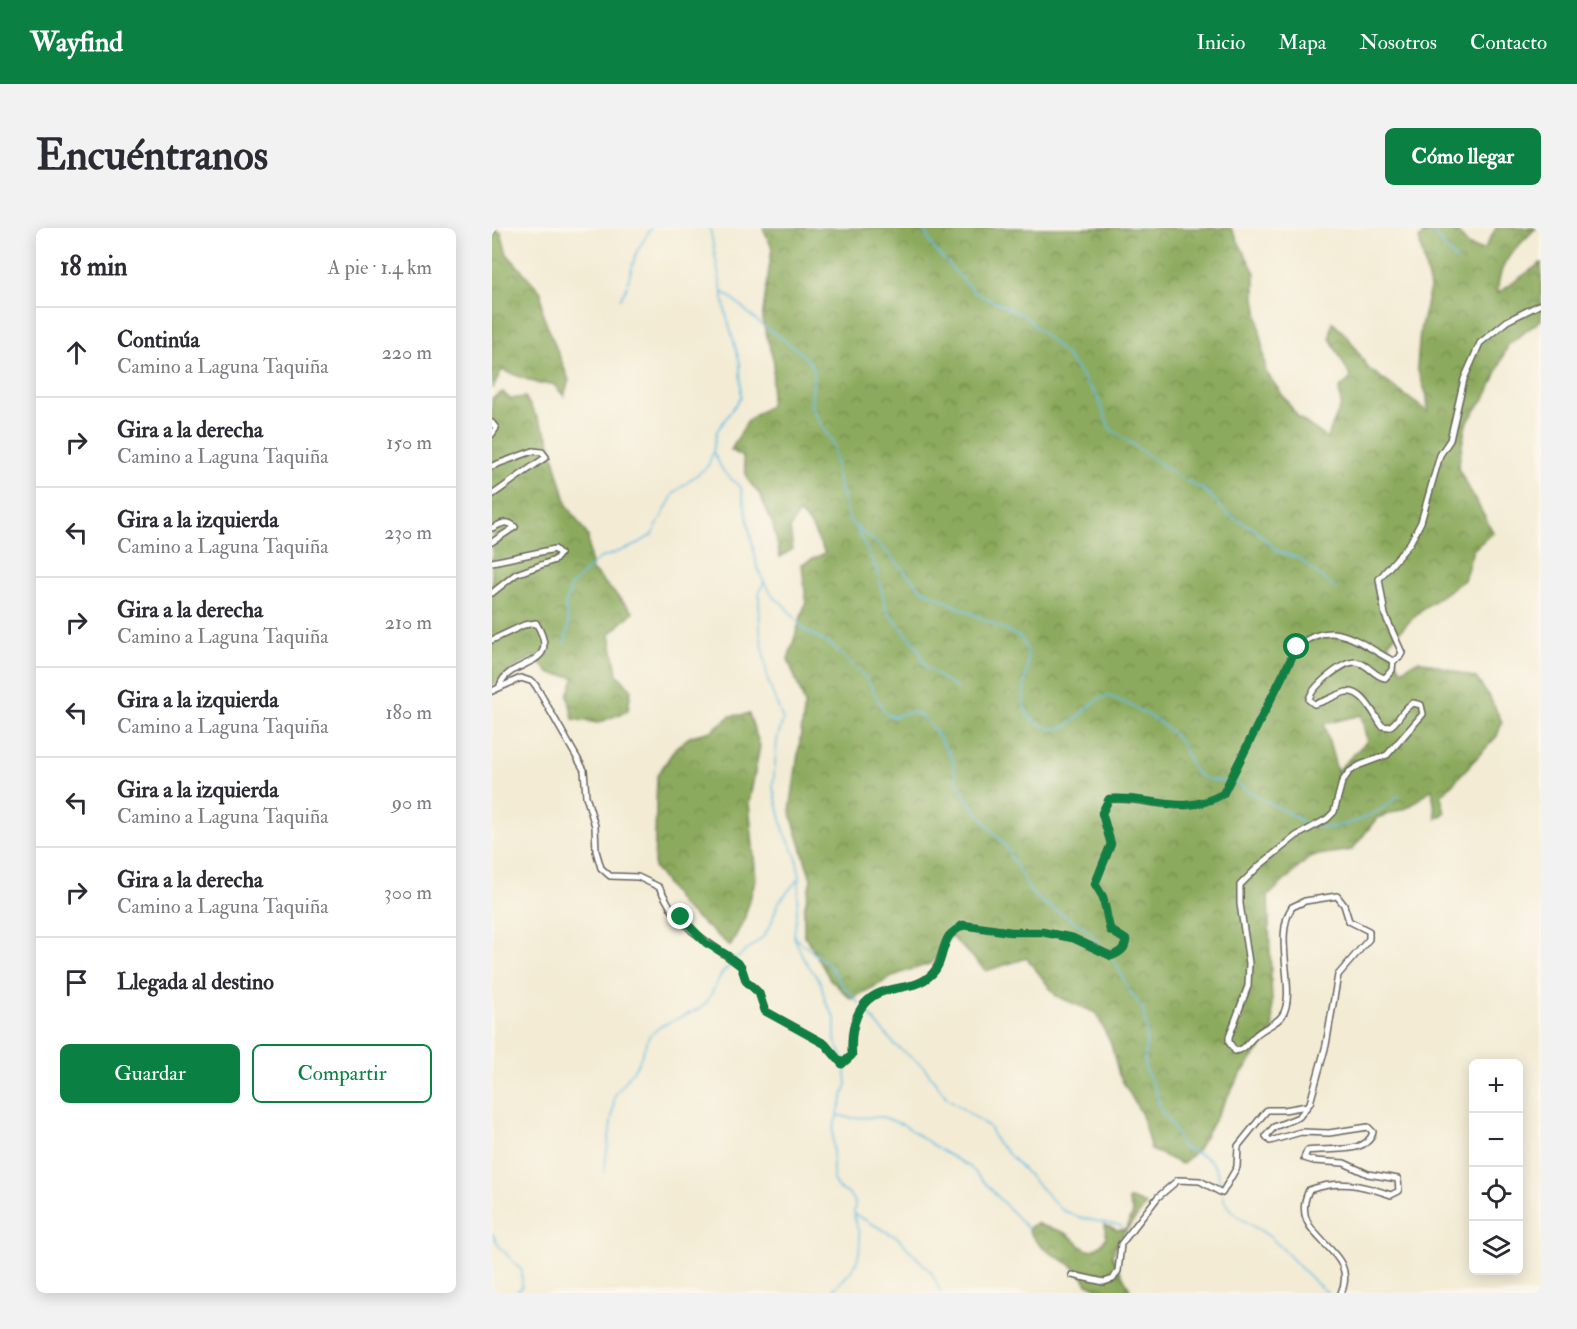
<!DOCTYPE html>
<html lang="es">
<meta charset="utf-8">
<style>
:root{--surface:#fff;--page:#f2f2f3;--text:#2b2b33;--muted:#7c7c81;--line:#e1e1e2;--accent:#0b8043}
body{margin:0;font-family:"IM FELL Double Pica",serif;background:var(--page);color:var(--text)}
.controls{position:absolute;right:18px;bottom:18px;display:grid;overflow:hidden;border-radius:9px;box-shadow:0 3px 15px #0003}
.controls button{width:54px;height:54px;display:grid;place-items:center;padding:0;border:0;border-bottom:2px solid var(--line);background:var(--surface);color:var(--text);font:30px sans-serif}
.stop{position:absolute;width:18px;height:18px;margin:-14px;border:4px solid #0b8043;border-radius:50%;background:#fff}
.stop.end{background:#0b8043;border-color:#fff;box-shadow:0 2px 6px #0008}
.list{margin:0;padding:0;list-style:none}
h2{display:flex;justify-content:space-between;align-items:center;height:78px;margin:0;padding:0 24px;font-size:26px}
h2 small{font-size:20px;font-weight:400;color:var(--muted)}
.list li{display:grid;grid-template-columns:39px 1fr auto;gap:18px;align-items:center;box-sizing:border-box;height:90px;padding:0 24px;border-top:2px solid var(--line)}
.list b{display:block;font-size:22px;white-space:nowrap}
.list p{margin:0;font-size:20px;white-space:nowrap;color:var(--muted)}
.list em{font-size:20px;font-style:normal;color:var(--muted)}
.actions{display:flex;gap:12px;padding:18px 24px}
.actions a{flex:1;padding:14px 0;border:2px solid var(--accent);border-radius:9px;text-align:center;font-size:21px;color:var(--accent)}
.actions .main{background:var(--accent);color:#fff}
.icon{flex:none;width:33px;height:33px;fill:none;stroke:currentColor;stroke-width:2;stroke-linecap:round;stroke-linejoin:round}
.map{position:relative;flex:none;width:1049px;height:1065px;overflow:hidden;border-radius:9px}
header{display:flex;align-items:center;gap:36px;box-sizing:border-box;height:84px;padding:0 30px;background:var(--accent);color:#fff}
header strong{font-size:28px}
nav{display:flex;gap:33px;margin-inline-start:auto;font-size:21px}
.intro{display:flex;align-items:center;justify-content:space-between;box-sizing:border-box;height:144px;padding:0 36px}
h1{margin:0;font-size:42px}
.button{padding:15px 27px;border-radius:9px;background:var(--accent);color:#fff;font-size:21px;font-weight:700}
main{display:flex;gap:36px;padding:0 36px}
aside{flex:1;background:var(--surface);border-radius:9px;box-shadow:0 3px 15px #0003}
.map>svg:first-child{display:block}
.forest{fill:url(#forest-crowns);stroke:#54633c;stroke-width:1.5;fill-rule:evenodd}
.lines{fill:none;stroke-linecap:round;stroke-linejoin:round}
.stream{stroke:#66bee3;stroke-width:1.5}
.minor-casing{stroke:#67645c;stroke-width:8}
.minor{stroke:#fff;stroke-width:5}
.route{stroke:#0b8043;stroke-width:8}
</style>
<header>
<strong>Wayfind</strong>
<nav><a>Inicio</a><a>Mapa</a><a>Nosotros</a><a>Contacto</a></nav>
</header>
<div class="intro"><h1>Encuéntranos</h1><a class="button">Cómo llegar</a></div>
<main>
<aside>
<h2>18 min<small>A pie · 1.4 km</small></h2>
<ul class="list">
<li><svg class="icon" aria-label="ahead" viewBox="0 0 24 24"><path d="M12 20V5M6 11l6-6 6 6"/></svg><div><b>Continúa</b><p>Camino a Laguna Taquiña</p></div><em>220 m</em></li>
<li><svg class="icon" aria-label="right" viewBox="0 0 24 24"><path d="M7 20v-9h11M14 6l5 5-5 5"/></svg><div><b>Gira a la derecha</b><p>Camino a Laguna Taquiña</p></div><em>150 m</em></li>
<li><svg class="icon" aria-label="left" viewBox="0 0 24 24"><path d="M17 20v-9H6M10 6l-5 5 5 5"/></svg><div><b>Gira a la izquierda</b><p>Camino a Laguna Taquiña</p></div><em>230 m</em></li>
<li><svg class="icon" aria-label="right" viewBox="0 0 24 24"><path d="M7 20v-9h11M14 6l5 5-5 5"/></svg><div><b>Gira a la derecha</b><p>Camino a Laguna Taquiña</p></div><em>210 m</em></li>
<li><svg class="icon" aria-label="left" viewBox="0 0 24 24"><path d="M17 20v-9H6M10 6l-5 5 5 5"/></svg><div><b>Gira a la izquierda</b><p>Camino a Laguna Taquiña</p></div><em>180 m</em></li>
<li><svg class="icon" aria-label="left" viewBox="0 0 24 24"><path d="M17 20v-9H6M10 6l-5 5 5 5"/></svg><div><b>Gira a la izquierda</b><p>Camino a Laguna Taquiña</p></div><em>90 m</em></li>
<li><svg class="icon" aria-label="right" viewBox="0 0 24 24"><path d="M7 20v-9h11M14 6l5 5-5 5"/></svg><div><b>Gira a la derecha</b><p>Camino a Laguna Taquiña</p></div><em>300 m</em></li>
<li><svg class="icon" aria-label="arrive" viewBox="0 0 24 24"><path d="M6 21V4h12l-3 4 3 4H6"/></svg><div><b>Llegada al destino</b></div></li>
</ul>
<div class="actions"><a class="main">Guardar</a><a>Compartir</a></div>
</aside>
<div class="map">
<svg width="1049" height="1065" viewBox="0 0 1049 1065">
<defs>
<pattern id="forest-crowns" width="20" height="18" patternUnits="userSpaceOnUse" patternTransform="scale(1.5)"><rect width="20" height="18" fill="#8caa5d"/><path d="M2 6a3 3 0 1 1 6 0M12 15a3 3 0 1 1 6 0" fill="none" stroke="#728a4c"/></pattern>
</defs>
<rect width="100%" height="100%" fill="#fbf7ec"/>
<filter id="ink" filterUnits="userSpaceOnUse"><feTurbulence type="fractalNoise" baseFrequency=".0167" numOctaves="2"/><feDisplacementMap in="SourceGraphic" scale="12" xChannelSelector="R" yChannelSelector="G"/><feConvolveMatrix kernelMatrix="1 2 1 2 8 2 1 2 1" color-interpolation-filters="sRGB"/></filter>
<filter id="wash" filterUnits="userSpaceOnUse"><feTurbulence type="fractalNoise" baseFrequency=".008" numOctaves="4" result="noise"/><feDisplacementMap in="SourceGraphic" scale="24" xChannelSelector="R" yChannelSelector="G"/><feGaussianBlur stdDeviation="1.35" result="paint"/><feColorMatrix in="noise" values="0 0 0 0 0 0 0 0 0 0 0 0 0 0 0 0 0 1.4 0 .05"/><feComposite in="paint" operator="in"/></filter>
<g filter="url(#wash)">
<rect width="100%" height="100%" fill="#f3ebd4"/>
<g class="forest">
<path d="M0,0l9,5 6,21 34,38 2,23 26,65 -5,16 -11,-12h-14l-37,-14 -10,19z"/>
<path d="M271,0h468l24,45v24l11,75 32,45 29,21 14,-33 -2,-16 12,-11 -21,-40 2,-16 16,15 20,31 60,44 -1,-16 -10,-28 3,-37 10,-43 -11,-49 9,-11h26l15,18 15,4 12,-22h40c-21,21 -39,35 -38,65l43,-30v57l-33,25 -20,48 -22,31 -8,44 35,64 -20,18 -9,30 -43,30 -33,33 13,27 18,-10 57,18 14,20 12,24 -5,14 -56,60 4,17 -9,6 -4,-30 -23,18 -32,11 -25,32 -41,6 -43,40 5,135 -35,47 -40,71 -16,15 -31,-14 -9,-35 -23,-40 -8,-31 -15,-31 -40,-17 -29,-38 -41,13 -35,-35 -19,27 -34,11 -47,25 -21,-20 -26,-45v-24l7,-31 -21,-68 15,-107 -17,-45 18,-58 -4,-37 23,-11 -15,-29 -12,-11 -8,16 3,20 -13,8 -7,-32 -13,-30 -13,-16 -4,-22 -12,-7 17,-30 22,-15 4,-43 -12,-43 10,-71zM869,487l6,26 -30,30 -13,-47z"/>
<path d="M11,164l7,7 15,-2 23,39 19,69 21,31 3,33 42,43 -23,22 7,40 14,15 -3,22 -30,12 -25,-4 -5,-24 7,-18 -25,-3 -16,-18 -27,16 -15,14v-288z"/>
<path d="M257,486l11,32 -11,57 7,75 -12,42 -14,26 -48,-40 -28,-39 3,-91 19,-29 15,-11 20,-5 19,-15z"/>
<path d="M639,971l15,6 -27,34 -7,17 18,33 -2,4h-20l-21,-9c-15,-30 -43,-23 -59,-55l8,-6c9,5 18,5 27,9 17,6 23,34 43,6l-1,-13 12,5 9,-1 7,-16 -5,-13z"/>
</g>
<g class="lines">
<g class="stream">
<path d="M218,0l16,86 14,49 1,34 -24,34 -4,20 10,20 18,17 16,79 7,15 -5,12 1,37 8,50 15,39 -6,20 -4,47 11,44 12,25 4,21 -6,60 10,22 17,24 4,18 10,17v23l9,19"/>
<path d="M430,0l13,22 39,42 49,23 43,40 32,43 12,31 71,49 25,13 22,24 25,13 24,23 23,8 36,30"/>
<path d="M937,0l28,33"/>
<path d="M230,64c14,7 23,19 35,29 21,16 42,26 57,47l-3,39 22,37 5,38 12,40 35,28 36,39 99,48c3,5 7,11 8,17 2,25 -18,57 13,71 7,3 16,5 23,2 19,-7 24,-28 45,-31 23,9 46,21 64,38 24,21 7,48 54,47"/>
<path d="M128,71l6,-10 10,-36 15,-25"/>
<path d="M364,300l20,40 11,43 30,35 9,21 32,22"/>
<path d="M272,354l10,16 7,4 25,29 27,15 34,33 18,34 8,4 17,-5 9,2 17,18 17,28 3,20 10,18 40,49 24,44 12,11 43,26 22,23"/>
<path d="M72,416l5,-18 -4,-21 6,-19 27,-27 36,-13 18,-11 22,-42 34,-27 5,-14"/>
<path d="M740,554l79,44"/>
<path d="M824,599c29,3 62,-13 84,-32"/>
<path d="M303,710l35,28 11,18 19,20"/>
<path d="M620,729l17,33 14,19 4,24 -3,33 10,20 7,25 10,13 11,23c27,12 35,11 40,43"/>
<path d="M244,731l27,-22 8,-13 7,-21 22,-26"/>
<path d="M372,780l31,37 29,22 23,31 42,29 7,14 66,69 20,8 40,8"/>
<path d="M353,836l2,20 -14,45v51l5,8 11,6 6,9 -1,11 44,24 34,35 9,20"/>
<path d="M345,887l13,3 32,-1 22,8 36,25 30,17 58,62"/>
<path d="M112,944l11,-77 23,-31 11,-28 12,-10 38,-17 8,-7 15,-29 11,-10"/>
<path d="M731,967c3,21 33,30 48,43 20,17 35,39 57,55"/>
<path d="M0,1005l7,13 23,25v15l-6,7"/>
<path d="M338,1065c17,-19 30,-23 30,-53 0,-8 -5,-16 -6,-24"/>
</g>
</g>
</g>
<g filter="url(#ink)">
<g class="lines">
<g class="minor-casing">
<g id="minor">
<path d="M0,195l4,5 -4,6"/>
<path d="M0,238l41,-15 9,1 4,5 -54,38"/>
<path d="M0,300c9,-4 15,-9 23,-1l-23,15"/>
<path d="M0,334l63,-13 5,5 -5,6 -39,14 -24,19"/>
<path d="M0,412l32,-15 12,-2c28,46 -26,34 -36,62"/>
<path d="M901,433l6,-3 3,-5 -17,-38 -6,-36 31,-36 11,-21 19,-67 10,-15 14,-61 16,-36 27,-22 34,-17"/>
<path d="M0,463l29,-13 12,4 3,4 48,84 2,26 9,30 1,25 5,17 9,8 28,1 21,10 13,23 20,21 49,35 5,15 13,12 6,18 60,33 17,20 10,-9c-2,-26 4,-56 33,-64 16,-5 33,-3 47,-17 10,-10 9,-26 17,-38 3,-4 10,-8 14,-11l48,7h31l31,6 38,18c8,-3 14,-6 15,-16l-16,-10 -7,-33 -8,-13 16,-40 -9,-31 7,-14c44,-3 70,19 114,-5l74,-147c36,-31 63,-3 96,14"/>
<path d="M580,1047l32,7 9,-3 5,-8 3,-27 37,-47 20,-17 22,1 22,12 15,-26 1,-21 29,-36h17l23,-4"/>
<path d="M849,1065c21,-47 -56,-53 -32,-103 29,-11 53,-5 82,5l8,-4 -1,-12 -30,-5 -24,-11 -30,-2 -10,-3 3,-7c19,-4 60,5 66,-19l-5,-5 -39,6 -28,-1 -31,9 -4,-5 8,-9 25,-10 11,-14 16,-58 12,-70 31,-36v-8l-20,-10 -5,-16 -7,-9 -32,5 -13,6c-20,30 6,85 -10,109 -6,8 -19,12 -26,19 -8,6 -10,15 -21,16l-6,-9v-5l19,-51 1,-23 -9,-59v-19l19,-19 37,-30 31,-17 7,-7 8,-30 7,-10 11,-7 27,-10 36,-41 -2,-9 -8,-2c-12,6 -13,18 -24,24l-7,-1c-8,-11 -19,-37 -36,-34 -11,3 -21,10 -32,12l-5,-4c2,-13 34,-39 47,-38 12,1 17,14 29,16l7,-8 1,-9"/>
</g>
</g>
<use href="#minor" class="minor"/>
</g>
</g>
<g class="lines" filter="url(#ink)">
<path class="route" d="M189,689l25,26 21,12 14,11 5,15 13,12 6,18 60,33 17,20 10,-9c-2,-26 4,-56 33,-64 16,-5 33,-3 47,-17 11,-10 9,-26 17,-38 3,-4 10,-8 14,-11l48,7h31l31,6 38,18c8,-3 14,-6 15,-16l-16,-10 -7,-33 -8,-13 16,-40 -9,-31 7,-14c44,-4 70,19 114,-5l74,-147"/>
</g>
</svg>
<div class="controls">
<button>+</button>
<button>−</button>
<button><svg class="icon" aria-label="locate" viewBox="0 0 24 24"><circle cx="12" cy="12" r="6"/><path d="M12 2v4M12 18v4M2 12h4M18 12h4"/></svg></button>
<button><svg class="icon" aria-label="layers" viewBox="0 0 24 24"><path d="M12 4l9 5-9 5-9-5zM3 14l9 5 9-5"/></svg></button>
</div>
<div class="stop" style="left:805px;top:419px"></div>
<div class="stop end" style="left:189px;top:689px"></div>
</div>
</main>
